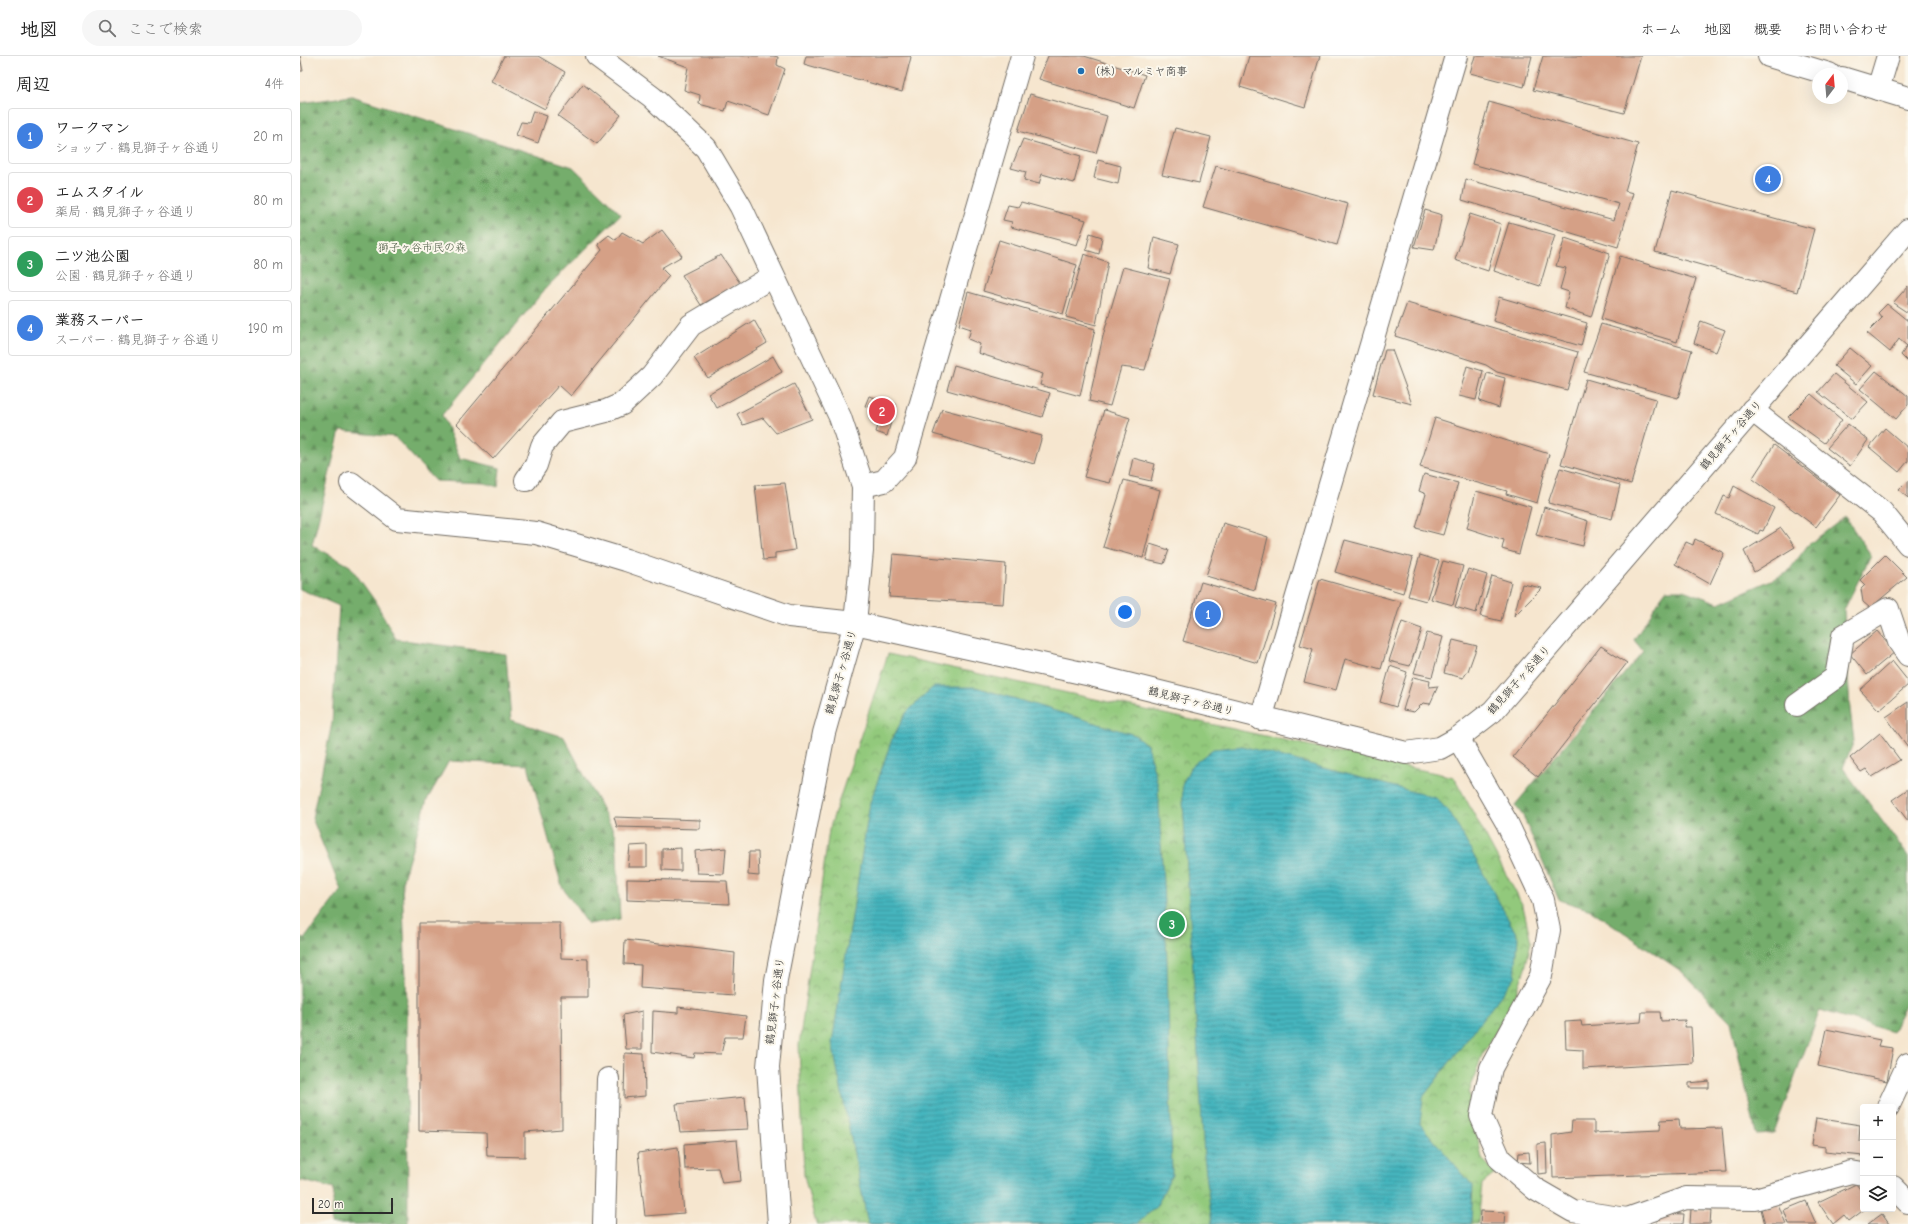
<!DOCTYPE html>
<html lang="ja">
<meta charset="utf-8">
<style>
:root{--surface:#fff;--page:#f6f6f6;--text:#222;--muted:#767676;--line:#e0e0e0;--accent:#1f6fb2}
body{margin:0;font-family:"Comic Neue","Klee One",sans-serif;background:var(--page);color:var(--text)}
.controls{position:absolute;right:12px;bottom:12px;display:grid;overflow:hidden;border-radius:4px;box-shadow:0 4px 16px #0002}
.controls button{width:36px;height:36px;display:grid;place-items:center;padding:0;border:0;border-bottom:1px solid var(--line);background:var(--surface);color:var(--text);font:20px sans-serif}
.compass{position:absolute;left:1512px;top:12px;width:36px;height:36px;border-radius:50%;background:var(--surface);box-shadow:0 4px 16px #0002;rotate:16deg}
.scale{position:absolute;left:12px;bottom:10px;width:81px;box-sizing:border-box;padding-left:4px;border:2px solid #2b2b2b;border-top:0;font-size:11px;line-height:14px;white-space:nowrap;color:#2b2b2b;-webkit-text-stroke:3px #fbf7ec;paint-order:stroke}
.you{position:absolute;left:825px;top:556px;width:14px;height:14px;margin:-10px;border:3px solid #fff;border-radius:50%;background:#1a73e8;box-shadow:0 0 0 6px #1a73e833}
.badge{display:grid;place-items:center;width:26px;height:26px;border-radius:50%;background:var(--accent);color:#fff;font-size:13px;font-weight:700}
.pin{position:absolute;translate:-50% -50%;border:2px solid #fff;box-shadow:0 1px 4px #0006}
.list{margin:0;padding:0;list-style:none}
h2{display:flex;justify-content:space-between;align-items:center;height:52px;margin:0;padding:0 16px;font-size:17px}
h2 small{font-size:13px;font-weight:400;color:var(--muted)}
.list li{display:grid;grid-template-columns:26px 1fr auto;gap:12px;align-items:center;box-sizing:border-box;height:56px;margin:0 8px 8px;padding:0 8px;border:1px solid var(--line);border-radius:4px}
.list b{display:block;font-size:15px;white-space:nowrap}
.list p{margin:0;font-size:13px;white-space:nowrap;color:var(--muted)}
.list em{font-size:13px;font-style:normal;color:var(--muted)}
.icon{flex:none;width:22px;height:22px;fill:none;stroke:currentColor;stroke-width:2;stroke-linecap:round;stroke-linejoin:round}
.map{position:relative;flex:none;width:1608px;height:1168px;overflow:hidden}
header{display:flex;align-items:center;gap:24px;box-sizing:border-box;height:56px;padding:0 20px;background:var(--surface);border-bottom:1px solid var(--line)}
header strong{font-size:19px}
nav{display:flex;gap:22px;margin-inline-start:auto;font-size:14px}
.search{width:280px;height:36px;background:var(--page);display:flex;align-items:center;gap:10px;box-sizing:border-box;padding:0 14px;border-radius:22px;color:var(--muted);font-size:15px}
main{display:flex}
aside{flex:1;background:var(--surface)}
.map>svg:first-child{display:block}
.forest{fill:url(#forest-firs);stroke:#506c4c}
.park{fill:url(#park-crowns);stroke:#5e7a54}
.water{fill:url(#water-rules);stroke:#387074}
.building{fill:#d5a086}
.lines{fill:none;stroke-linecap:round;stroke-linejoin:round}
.minor-casing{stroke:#726c64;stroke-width:24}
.major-casing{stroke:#726c64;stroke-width:24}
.minor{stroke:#fff;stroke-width:22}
.major{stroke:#fff;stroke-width:22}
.poi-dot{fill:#1f6fb2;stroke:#fbf7ec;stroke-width:1.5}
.labels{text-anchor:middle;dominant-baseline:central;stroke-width:4;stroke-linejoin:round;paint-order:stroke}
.poi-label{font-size:11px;fill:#2b2b2b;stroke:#fbf7ec;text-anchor:start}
.park-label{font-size:11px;fill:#4a5a43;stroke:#fbf7ec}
.street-label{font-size:11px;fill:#2b2b2b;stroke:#fbf7ec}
</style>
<header>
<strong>地図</strong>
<div class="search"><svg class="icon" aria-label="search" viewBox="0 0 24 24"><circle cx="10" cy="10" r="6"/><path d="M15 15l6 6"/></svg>ここで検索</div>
<nav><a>ホーム</a><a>地図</a><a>概要</a><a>お問い合わせ</a></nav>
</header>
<main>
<aside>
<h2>周辺<small>4件</small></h2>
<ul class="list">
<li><span class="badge" style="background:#3f7fe0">1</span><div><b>ワークマン</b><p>ショップ · 鶴見獅子ヶ谷通り</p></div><em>20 m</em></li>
<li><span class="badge" style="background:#e0444e">2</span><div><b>エムスタイル</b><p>薬局 · 鶴見獅子ヶ谷通り</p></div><em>80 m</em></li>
<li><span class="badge" style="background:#2e9e5b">3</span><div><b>二ツ池公園</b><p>公園 · 鶴見獅子ヶ谷通り</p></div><em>80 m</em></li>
<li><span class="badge" style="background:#3f7fe0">4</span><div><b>業務スーパー</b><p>スーパー · 鶴見獅子ヶ谷通り</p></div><em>190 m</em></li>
</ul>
</aside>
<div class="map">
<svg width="1608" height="1168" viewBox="0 0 1608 1168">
<defs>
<pattern id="forest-firs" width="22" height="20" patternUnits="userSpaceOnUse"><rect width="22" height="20" fill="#75ad6c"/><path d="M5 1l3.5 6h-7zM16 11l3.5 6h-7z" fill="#608d59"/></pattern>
<pattern id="park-crowns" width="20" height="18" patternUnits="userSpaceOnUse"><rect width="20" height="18" fill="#92c97c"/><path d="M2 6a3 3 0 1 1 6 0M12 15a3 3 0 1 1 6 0" fill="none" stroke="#77a366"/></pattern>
<pattern id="water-rules" width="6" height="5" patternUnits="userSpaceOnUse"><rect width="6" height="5" fill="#45b5be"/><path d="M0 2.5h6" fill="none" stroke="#3a939b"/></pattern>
</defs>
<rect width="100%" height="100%" fill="#fbf7ec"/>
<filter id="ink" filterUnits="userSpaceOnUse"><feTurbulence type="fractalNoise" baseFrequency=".025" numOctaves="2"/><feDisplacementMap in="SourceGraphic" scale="8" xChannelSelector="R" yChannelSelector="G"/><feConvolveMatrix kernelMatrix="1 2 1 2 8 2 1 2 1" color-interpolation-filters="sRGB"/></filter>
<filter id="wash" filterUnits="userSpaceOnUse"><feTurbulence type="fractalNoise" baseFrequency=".012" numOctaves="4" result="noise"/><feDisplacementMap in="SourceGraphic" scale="16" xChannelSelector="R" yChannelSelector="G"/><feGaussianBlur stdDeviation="0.9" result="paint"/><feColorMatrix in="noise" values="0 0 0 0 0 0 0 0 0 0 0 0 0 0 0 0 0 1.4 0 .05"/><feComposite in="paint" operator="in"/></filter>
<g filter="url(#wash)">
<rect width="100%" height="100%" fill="#f6e6cf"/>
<g class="forest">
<path d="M52,40l221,71 48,47 -75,74 -104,127 18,43 40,10 -2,19 -14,-4 -49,-2 -40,-44 -55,-6 -28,114 38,21 25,35 21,38 110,15 5,66 53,17 52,98 4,84 -32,5 -26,-37 -34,-122 -79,-4 -22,39 -25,82 5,121 1,221h-77l3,-35 -34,-9v-243l5,1 36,-48 -29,-72 20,-95 7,-117 -39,-17v-486z"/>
<path d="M1545,461l26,38 -27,55 6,99 4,32 -11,27 65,88v143l-16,33 -72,-22 -46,123 -18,1 -25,-112 -50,-51 -90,-61 -32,-10 -36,-84 -8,-11 128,-154 -9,-11 32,-50h17l36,13 68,-30 21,-28z"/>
</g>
<path class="park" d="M588,598l566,123 69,129 8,36 -6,27 -13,36 -30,50 -13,38 13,66 14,14 -14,11 -4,40h-662l-12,-49 -5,-130 30,-215z"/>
<g class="water">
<path d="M633,631h43l159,48 12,10 11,40 9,175 5,215 -16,32 -19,17h-269l-36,-181 38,-240 22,-64 14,-26z"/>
<path d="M942,690l194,52 15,16 67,123 -3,40 -92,120 -3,27 53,62 -2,38h-259l-8,-68 -22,-371 9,-19 22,-17z"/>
</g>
<g id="blocks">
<g class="building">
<path d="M0,0l3,15h-3z"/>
<path d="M204,0h34l27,16 -20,37 -54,-28z"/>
<path d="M358,0h116l4,1 -1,8 8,4 -16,46 -41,-14 -3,10 -26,-7 1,-9 -16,-5 4,-23z"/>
<path d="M506,0h104l1,1 -9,35 -98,-28z"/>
<path d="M748,0h36l61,19 -11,33 -95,-29z"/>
<path d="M949,0h71l-15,51 -65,-20z"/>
<path d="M1175,0h57l-8,31 -54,-14z"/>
<path d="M1243,0h98l-17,57 -91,-23z"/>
<path d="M283,28l38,31 -24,29 -39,-28z"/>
<path d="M730,38l77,22 -11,37 -78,-22z"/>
<path d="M1189,46l149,42 -13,47 8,2 -15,54 -156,-47 4,-21 148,41 5,-16 -147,-40z"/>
<path d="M233,55l14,5 -9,27 -22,-8 5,-13 8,1z"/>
<path d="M875,72l36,9 -12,46 -37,-8z"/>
<path d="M723,83l58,17 -7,27 -32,-9 -3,10 -15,-4 2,-8 -15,-4z"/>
<path d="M798,104l23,6 -3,18 -24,-6z"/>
<path d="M916,110l132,38 -11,41 -134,-38z"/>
<path d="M1372,134l142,39 -17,63 -142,-40z"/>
<path d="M721,146l65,18 -9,25 -66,-18 1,-5 -9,-2 5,-15 10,2z"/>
<path d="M1125,154l17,5 -8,35 -20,-3z"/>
<path d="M1170,158l31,10 -13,47 -33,-11z"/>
<path d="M1209,166l46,13 -15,51 -46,-15z"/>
<path d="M362,174l20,26 -21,12 8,8 -98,120 -12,-11 -66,74 -36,-35 145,-174 -4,-6 11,-9 7,5 6,-8 21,12z"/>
<path d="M790,177l12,4 -3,17 -13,-4z"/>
<path d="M854,181l25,7 -9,30 -22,-6z"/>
<path d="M1265,182l45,15 -19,64 -26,-9 4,-16 -9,-3 6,-21 -10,-2z"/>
<path d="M699,184l78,25 -14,49 -80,-23z"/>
<path d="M784,198l24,8 -12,63 -30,-8z"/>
<path d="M421,199l19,28 -39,22 -19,-30z"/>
<path d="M1320,200l76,23 -19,63 -76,-23z"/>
<path d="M823,211l47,12 -25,91 -24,-3 -11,39 -21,-5 14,-65z"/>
<path d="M1608,230v27l-15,-10z"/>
<path d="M668,236l127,37 -15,67 -40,-11 3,-11 -65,-21 2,-9 -12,-5 3,-10 -12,-4z"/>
<path d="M1199,241l88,26 -6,23 -88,-25z"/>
<path d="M1107,247l171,49 -11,38 -70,-18 -11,-7 -91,-29z"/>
<path d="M1587,248l21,17v41l-7,-7 6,-9 -8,-7 -9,13 -23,-19 15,-15 -4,-5z"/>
<path d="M454,264l13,23 -59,35 -14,-20z"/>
<path d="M1401,265l24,9 -9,22 -22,-9z"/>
<path d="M1301,268l91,26 -14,48 -94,-26z"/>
<path d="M1550,292l22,18 -16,18 -22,-18z"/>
<path d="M1085,294h7l20,54 -39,-10z"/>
<path d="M473,300l9,16 -65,36 -9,-14z"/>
<path d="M654,309l96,28 -8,24 -95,-27z"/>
<path d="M1167,310l16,5 -7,29 -17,-4z"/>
<path d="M1576,315l32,25v9l-12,14 -36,-30z"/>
<path d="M1187,317l18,5 -6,30 -20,-7z"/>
<path d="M1534,318l34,28 -16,17 -34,-27z"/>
<path d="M1286,323l70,20 -25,85 -70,-20z"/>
<path d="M494,328l18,35 -36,14 -13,-15 -20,7 -6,-11z"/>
<path d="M1511,338l31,26 -18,23 -36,-26z"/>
<path d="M569,340l27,8 -9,32 -11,-4 3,-10 -10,-4 3,-10 -7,-2z"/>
<path d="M642,353l100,27 -8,28 -101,-30z"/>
<path d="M804,354l26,8 -20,65 -26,-6z"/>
<path d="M1135,362l114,36 -12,49 -31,-9 1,-3 -87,-24z"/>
<path d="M1548,368l20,16 -18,26 -23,-18z"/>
<path d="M1585,372l23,20v13l-9,11 -30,-25z"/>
<path d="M1474,389l66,50 -24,32 -64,-48z"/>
<path d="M833,402l22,6 -4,17 -22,-5z"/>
<path d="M1260,412l60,17 -8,34 -64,-16z"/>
<path d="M1124,418l34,9 -15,52 -27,-7 10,-34 -7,-3z"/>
<path d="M824,424l36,10 -17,68 -40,-11z"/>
<path d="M1608,425v17l-9,-8z"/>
<path d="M485,427l10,67 -20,3v6l-12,1 -8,-75z"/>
<path d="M1434,430l40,22 -11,23 -3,-1 -2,4 -42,-20 8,-18 5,2z"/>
<path d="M1176,435l55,16 -12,47 -17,-5 2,-9 -37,-12z"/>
<path d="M1244,451l44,14 -5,25 -47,-11z"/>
<path d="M923,467l45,14 -13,53 -49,-14z"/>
<path d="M1481,472l14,19 -41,25 -10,-21z"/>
<path d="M1395,483l29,14 -14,31 -35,-20 11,-22 7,3z"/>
<path d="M1045,484l68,18 -10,35 -68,-21z"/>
<path d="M850,488l19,6 -5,14 -18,-4z"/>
<path d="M593,498l113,10 -3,40 -114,-7z"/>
<path d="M1120,499l19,6 -13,40 -18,-5z"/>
<path d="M1585,499l22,22 -37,31 -7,-6 -2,-13 4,-4 -5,-5z"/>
<path d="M1143,505l20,5 -10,39 -22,-6z"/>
<path d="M1168,513l19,6 -11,38 -21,-6z"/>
<path d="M1192,520l19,6 -10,39 -21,-5z"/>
<path d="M1020,523l81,23 -20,67 -36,-10 -9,31 -32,-8 9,-33 -13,-4z"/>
<path d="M901,526l75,22 -18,59 -75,-22z"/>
<path d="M1222,528l20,4 -28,28z"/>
<path d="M1102,566l20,7 -12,37 -21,-5z"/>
<path d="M1577,575l18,21 -28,23 -17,-21z"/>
<path d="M1127,577l16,4 -11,40 -18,-4z"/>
<path d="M1153,584l24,6 -9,25 -5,7 -19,-5z"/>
<path d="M1301,590l26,17 -89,114 -25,-20z"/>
<path d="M1592,605l16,20v4l-29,25 -19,-20z"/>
<path d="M1090,610l17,6 -11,35 -16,-5z"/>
<path d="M1113,621l17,4 -1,6 9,-1 -8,18 -7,-1 -9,9 -11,-2z"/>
<path d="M1608,646v45l-22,-30z"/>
<path d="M1580,677l20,27 -28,17 -6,-8 -5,3 -11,-14z"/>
<path d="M1608,733v32l-16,-21z"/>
<path d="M314,761l86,3v9l-83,-2z"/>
<path d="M347,789v22h-19l2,-21z"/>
<path d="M381,792v23l-19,-1v-21z"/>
<path d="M426,792l-2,26 -27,-1 -2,-22z"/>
<path d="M449,796h9l1,24 -11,-1z"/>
<path d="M327,823l100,2 2,23 -102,-4z"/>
<path d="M119,867h141l1,35 27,1v38h-27l1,132 -37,3v25l-38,-1 -1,-23 -67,-2z"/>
<path d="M325,884l110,13 -2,42 -93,-7 1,-23 -17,-1z"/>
<path d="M378,951l68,9 -3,21h-18l-4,17 -26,-1 -1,5 -42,-6 1,-41 25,2z"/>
<path d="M342,955v38h-16l-3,-34z"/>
<path d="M1342,956h18l1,9 24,-1 -1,7h7l2,36 -110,6v-19l-17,-1 -1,-27 16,-1 1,5 59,-4z"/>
<path d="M1526,973l54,11 -2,6 15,2 -6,33 -69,-15z"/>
<path d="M325,997l19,1 1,42 -21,2z"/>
<path d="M1409,1025v7h-20v-5z"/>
<path d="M445,1041l3,32 -68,3 -4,-28z"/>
<path d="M1516,1062l44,7 -1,16 4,1v14l-38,-4v-5l-13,-2z"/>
<path d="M1379,1063l1,10 42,-1 4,44 -173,6 -1,-43 19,-3 1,-11h22v12l66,-3 1,-10z"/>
<path d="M437,1084l4,41 -19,2 -4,-15 -33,1 -1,-25z"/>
<path d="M1246,1087l1,30 -9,1 -1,-30z"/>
<path d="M378,1091l6,66 -39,3 -7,-63z"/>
<path d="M1229,1096l1,11 -12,-1 1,-9z"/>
<path d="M1556,1128l7,9v16h2l-16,12 -5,-6 -11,9 -15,-22z"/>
<path d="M1506,1145l10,23h-27l-5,-14z"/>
<path d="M1478,1148l8,20h-21l-4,-15z"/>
<path d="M1391,1153l20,1 -1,14h-20z"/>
<path d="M1181,1155l24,1 -1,12h-24z"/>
<path d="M1358,1157l26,1 -1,10h-26z"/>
<path d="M1582,1158l7,10h-21z"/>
</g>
</g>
</g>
<g filter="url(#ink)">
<use href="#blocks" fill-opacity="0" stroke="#726c64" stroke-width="1"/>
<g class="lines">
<g class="minor-casing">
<g id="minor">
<path d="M1469,0l60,18"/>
<path d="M1542,22l66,20"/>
<path d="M1578,33l10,-33"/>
<path d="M1452,354l130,102 26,32"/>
<path d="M226,424l10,-15 6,-19 20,-24 44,-11 16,-7 30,-28 39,-51 82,-49"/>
<path d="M51,427l46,36 139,14 90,27 163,56 66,7 7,-72 1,-65 -23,-69 -99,-210 -35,-59 -54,-51 -55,-41"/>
<path d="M563,430l21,-5 21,-23 117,-402"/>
<path d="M1497,649l39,-28 7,-41 45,-27 11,33 9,13"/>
<path d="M961,663l195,-663"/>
<path d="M1158,682l49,85 36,77 6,30 -8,46 -50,92 -10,48 19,43 35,30 38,22 54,8 4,5"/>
<path d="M1588,1051l20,-43"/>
<path d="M1593,1131l15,15"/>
<path d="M1327,1163l59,-21 69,1 96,-27 12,2"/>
<path d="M304,1168l4,-145"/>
</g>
</g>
<g class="major-casing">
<path id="major" d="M479,1168l-11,-157 8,-87 48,-247 31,-110 236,52 315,78 34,-5 18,-10 35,-27 415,-481"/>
</g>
<use href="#minor" class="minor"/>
<use href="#major" class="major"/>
</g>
</g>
<circle class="poi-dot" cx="781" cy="15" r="4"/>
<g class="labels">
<g class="poi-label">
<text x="789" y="15">（株）マルミヤ商事</text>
</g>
<g class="park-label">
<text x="122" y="191">獅子ヶ谷市民の森</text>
</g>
<g class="street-label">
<text transform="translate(1431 379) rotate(-49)">鶴見獅子ヶ谷通り</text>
<text transform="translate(541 616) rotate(-74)">鶴見獅子ヶ谷通り</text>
<text transform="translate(1219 624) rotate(-48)">鶴見獅子ヶ谷通り</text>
<text transform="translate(891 645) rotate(14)">鶴見獅子ヶ谷通り</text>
<text transform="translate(475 945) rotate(-83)">鶴見獅子ヶ谷通り</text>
</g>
</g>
</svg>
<div class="controls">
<button>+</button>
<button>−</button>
<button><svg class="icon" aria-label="layers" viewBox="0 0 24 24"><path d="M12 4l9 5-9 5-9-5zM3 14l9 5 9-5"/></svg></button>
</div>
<svg class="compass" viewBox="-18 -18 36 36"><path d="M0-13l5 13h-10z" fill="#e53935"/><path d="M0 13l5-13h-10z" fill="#767676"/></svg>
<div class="scale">20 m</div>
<div class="you"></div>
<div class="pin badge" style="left:908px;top:558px;background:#3f7fe0">1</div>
<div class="pin badge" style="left:582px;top:355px;background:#e0444e">2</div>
<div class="pin badge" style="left:872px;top:868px;background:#2e9e5b">3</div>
<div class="pin badge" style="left:1468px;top:123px;background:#3f7fe0">4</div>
</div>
</main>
